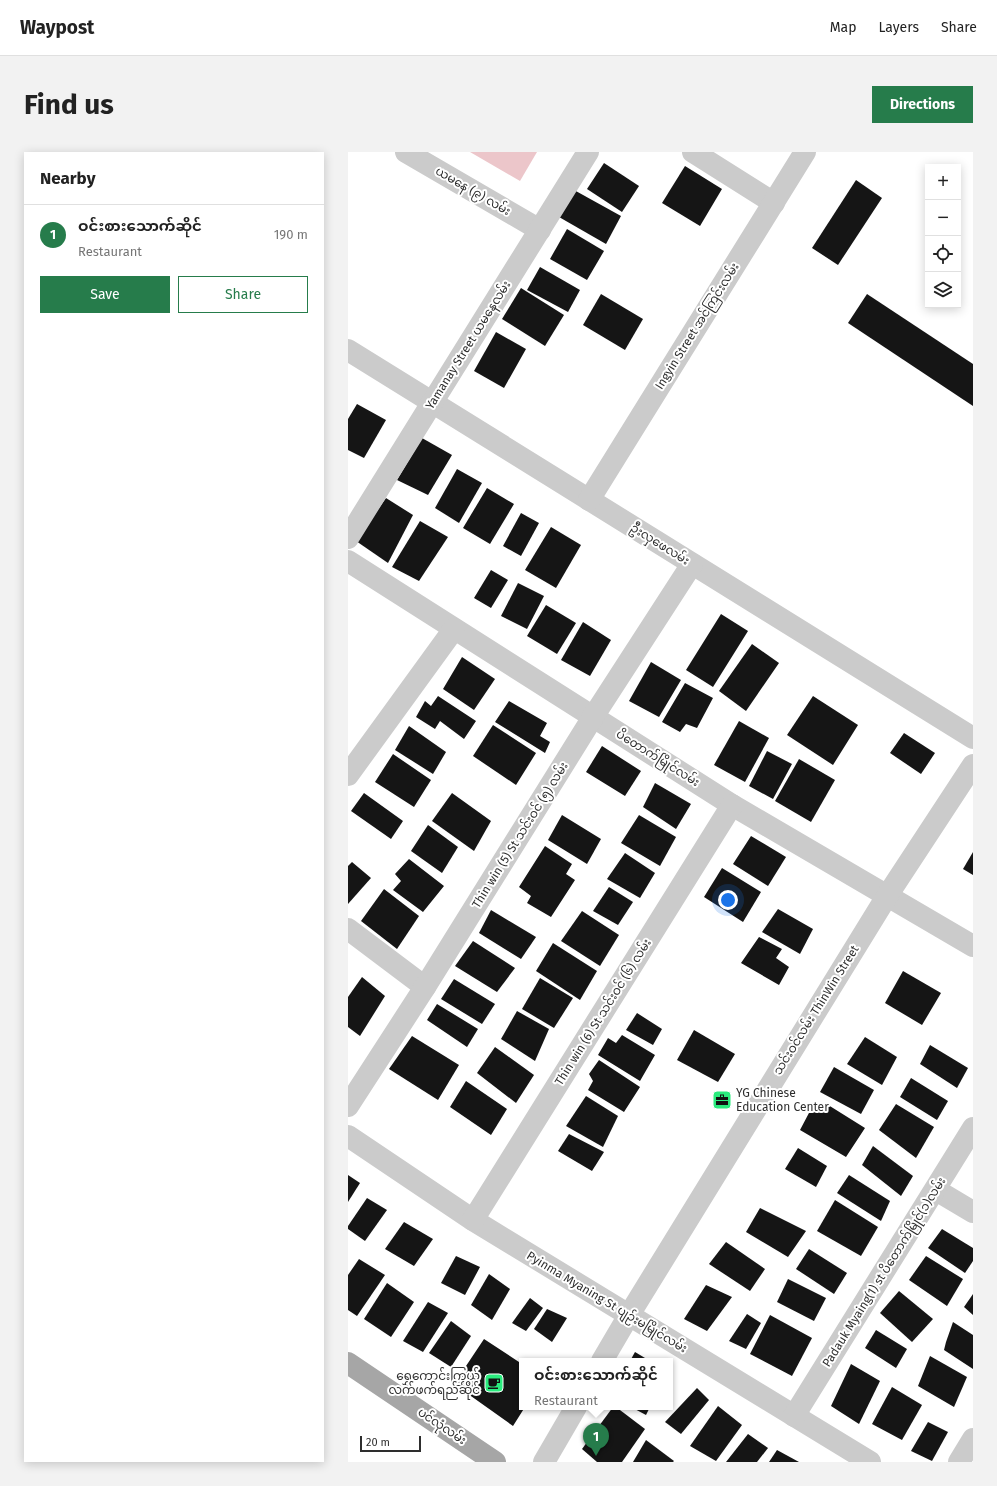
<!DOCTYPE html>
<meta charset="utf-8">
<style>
:root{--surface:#fff;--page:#f2f2f2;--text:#222;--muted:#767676;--line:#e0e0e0;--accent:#267c4b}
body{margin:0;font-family:"Fira Sans","Noto Sans Myanmar",sans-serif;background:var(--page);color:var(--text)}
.controls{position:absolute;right:12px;top:12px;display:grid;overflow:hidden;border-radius:0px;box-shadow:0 2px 10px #0003}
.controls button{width:36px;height:36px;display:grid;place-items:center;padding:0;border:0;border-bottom:1px solid var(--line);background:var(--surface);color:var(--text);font:20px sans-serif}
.scale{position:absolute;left:12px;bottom:10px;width:61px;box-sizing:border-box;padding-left:4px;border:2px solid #2e2e2e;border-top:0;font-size:11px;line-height:14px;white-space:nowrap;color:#2e2e2e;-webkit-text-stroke:3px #fff;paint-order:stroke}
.you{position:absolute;left:380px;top:748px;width:14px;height:14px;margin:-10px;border:3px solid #fff;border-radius:50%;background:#1a73e8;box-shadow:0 0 0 6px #1a73e833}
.badge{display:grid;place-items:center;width:26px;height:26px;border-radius:50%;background:var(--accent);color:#fff;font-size:13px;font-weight:700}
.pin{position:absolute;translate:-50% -33px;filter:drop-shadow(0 1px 2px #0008)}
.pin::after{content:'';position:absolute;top:21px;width:14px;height:12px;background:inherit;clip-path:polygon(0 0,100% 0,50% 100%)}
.popup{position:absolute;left:171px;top:1206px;width:154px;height:52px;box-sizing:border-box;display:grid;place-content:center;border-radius:0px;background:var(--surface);filter:drop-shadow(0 1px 3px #0005);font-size:13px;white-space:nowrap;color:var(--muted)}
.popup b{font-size:15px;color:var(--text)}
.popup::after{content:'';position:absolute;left:50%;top:100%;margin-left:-8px;border:8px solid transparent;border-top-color:var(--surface)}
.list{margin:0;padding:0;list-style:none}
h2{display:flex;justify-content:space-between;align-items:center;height:52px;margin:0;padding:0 16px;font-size:17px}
h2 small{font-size:13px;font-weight:400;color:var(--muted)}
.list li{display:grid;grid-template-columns:26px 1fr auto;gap:12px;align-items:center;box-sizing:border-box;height:60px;padding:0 16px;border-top:1px solid var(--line)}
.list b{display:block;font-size:15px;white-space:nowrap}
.list p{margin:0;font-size:13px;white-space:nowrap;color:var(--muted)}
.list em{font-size:13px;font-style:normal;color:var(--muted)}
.actions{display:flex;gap:8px;padding:12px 16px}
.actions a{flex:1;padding:9px 0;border:1px solid var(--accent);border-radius:0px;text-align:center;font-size:14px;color:var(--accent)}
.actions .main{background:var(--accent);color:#fff}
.icon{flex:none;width:22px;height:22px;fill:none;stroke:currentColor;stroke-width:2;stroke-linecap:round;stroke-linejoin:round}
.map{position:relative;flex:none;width:625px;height:1310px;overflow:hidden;border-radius:0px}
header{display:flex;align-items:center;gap:24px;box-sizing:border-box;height:56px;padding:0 20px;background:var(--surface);border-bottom:1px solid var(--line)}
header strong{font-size:19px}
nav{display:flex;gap:22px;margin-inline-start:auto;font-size:14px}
.intro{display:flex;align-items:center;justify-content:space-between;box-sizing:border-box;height:96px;padding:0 24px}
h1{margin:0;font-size:28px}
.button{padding:10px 18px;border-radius:0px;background:var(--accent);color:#fff;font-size:14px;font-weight:700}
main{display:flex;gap:24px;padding:0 24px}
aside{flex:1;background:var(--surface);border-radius:0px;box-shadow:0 2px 10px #0003}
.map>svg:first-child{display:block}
.water{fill:#ecc6ca}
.building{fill:#151515}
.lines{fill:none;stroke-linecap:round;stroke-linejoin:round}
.minor{stroke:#cbcbcb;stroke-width:22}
.major{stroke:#a6a6a6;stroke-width:22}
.labels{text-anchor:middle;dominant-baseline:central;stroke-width:4;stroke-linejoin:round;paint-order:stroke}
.street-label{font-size:12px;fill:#2e2e2e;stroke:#fff}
.poi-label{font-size:12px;fill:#2e2e2e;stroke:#fff;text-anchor:start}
</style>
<header>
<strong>Waypost</strong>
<nav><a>Map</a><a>Layers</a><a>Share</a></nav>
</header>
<div class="intro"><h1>Find us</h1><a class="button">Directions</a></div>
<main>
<aside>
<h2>Nearby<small></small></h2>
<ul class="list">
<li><span class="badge">1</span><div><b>ဝင်းစားသောက်ဆိုင်</b><p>Restaurant</p></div><em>190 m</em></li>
</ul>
<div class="actions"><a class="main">Save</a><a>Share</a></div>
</aside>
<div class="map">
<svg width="625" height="1310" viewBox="0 0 625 1310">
<rect width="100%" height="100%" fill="#fff"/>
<path class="water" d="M122,0h67l-17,29z"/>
<g class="building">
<path d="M256,11l35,23 -17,26 -35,-23z"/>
<path d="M337,14l37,23 -22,37 -38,-23z"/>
<path d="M508,28l26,18 -44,67 -26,-17z"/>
<path d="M226,38l47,26 -15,28 -47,-27z"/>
<path d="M219,77l37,22 -17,29 -37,-21z"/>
<path d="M192,115l40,23 -12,22 -41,-22z"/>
<path d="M173,136l43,27 -19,31 -43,-27z"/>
<path d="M253,142l42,25 -18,31 -42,-25z"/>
<path d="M519,142l106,70v42l-125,-83z"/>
<path d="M148,180l30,17 -22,39 -30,-17z"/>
<path d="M9,252l29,16 -22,38 -16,-8v-31z"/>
<path d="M74,286l30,17 -24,40 -31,-15z"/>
<path d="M109,317l25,14 -23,40 -24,-15z"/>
<path d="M139,336l27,16 -24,40 -27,-16z"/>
<path d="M38,346l27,17 -25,48 -32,-22z"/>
<path d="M173,361l18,10 -18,33 -18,-10z"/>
<path d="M72,369l28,16 -29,44 -27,-14z"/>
<path d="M203,375l30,18 -25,43 -31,-18z"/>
<path d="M143,418l17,10 -17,28 -17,-10z"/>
<path d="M170,431l26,13 -17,33 -26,-13z"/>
<path d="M198,453l30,18 -19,31 -30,-18z"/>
<path d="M373,462l27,17 -35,56 -27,-17z"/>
<path d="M235,470l28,18 -21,36 -29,-16z"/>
<path d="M404,492l27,19 -33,48 -27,-20z"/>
<path d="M114,505l33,22 -21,31 -31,-21z"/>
<path d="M303,510l30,18 -22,37 -30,-16z"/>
<path d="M337,531l28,15 -16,30 -11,-4 -6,8 -18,-10z"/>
<path d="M90,544l38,25 -12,18 -24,-18 -5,8 -19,-12 9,-16 6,5z"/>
<path d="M465,544l45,29 -25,40 -46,-30z"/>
<path d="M161,549l38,22 -7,13 10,6 -5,11 -50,-31z"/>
<path d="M391,569l30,17 -24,44 -31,-17z"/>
<path d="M145,573l43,28 -20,32 -43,-29z"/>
<path d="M61,574l37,26 -13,22 -38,-24z"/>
<path d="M556,581l31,20 -14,21 -31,-21z"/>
<path d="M254,594l39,25 -16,25 -39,-24z"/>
<path d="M419,599l25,13 -19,35 -24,-13z"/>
<path d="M45,602l38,26 -17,27 -39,-25z"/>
<path d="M451,607l36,21 -24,42 -36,-21z"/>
<path d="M307,631l36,21 -15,25 -33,-22z"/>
<path d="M16,641l39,28 -12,18 -40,-28z"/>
<path d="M104,641l39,28 -17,30 -42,-30z"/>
<path d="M214,663l39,24 -14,25 -39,-24z"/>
<path d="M291,663l37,22 -16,29 -39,-23z"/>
<path d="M80,673l30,22 -16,26 -31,-22z"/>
<path d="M403,684l35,21 -18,29 -35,-22z"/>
<path d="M197,694l27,18 -6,10 9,6 -24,37 -24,-14 4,-7 -12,-9z"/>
<path d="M625,700v23l-10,-6z"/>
<path d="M277,701l30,20 -15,25 -33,-19z"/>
<path d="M61,707l35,27 -21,26 -30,-22 8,-9 -6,-7z"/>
<path d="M4,710l19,16 -23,26v-38z"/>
<path d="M374,716l39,24 -18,30 -39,-25z"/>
<path d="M261,735l24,15 -15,23 -25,-14z"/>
<path d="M36,737l35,27 -22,33 -36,-28z"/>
<path d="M430,757l35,20 -13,25 -38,-22z"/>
<path d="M143,758l45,27 -15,22 -42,-26z"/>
<path d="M234,759l37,24 -19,31 -39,-25z"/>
<path d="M411,785l23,12 -6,9 13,9 -10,18 -38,-22z"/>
<path d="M125,789l42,27 -18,24 -42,-26z"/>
<path d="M205,791l44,28 -17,29 -44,-29z"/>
<path d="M555,819l38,22 -19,32 -37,-22z"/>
<path d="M14,825l23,19 -25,40 -12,-9v-30z"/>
<path d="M192,826l33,20 -19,30 -32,-19z"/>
<path d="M106,827l41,25 -13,20 -41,-25z"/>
<path d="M89,852l41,25 -11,18 -40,-27z"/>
<path d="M169,859l32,18 -14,32 -34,-22z"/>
<path d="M289,861l25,16 -9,16 -27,-15z"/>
<path d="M346,878l41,24 -17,28 -41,-22z"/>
<path d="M274,883l33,20 -15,26 -42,-26 10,-17 8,5z"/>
<path d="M64,884l47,29 -21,35 -49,-31z"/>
<path d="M517,885l32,20 -15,28 -35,-21z"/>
<path d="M582,893l38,23 -11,20 -37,-24z"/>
<path d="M147,895l39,28 -18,28 -39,-30z"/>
<path d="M251,908l41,27 -16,25 -36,-22 5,-9 -4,-7z"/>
<path d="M486,915l40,23 -13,24 -41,-22z"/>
<path d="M563,926l37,23 -11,19 -37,-23z"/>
<path d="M118,929l41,28 -16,26 -41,-28z"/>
<path d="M238,944l32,20 -15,31 -37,-21z"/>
<path d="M477,951l40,25 -19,29 -46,-27 10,-19 7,1z"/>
<path d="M548,952l38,23 -18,31 -37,-28z"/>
<path d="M221,982l35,18 -12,19 -34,-20z"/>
<path d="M525,994l40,30 -12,20 -39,-31z"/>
<path d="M450,996l29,18 -11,21 -31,-18z"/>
<path d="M0,1023l12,8 -12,19z"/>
<path d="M501,1023l41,26 -9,20 -44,-28z"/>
<path d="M19,1046l20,12 -22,31 -17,-12v-3z"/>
<path d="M487,1048l43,27 -17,29 -44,-25z"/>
<path d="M412,1056l46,23 -18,26 -42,-25z"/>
<path d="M56,1070l29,17 -19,27 -29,-17z"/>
<path d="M594,1077l31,19v13l-8,12 -37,-25z"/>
<path d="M378,1090l39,27 -15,22 -41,-27z"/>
<path d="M461,1097l38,24 -13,21 -38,-25z"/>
<path d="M108,1104l24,11 -15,28 -24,-12z"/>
<path d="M578,1104l37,23 -16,27 -38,-26z"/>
<path d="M11,1107l26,16 -28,41 -9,-6v-35z"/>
<path d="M141,1122l21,15 -18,31 -21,-15z"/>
<path d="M440,1127l38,19 -12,23 -37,-19z"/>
<path d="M39,1131l27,19 -23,35 -27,-18z"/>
<path d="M358,1133l26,12 -25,34 -23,-12z"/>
<path d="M551,1139l34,28 -21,23 -32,-29z"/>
<path d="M625,1142v21l-9,-8z"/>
<path d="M182,1146l13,10 -17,23 -14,-8z"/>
<path d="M80,1150l20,11 -25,39 -20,-11z"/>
<path d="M199,1157l20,9 -15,24 -18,-13z"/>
<path d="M399,1162l14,9 -15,26 -17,-8z"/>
<path d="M422,1163l42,23 -20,38 -42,-22z"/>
<path d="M103,1169l20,15 -20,31 -22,-14z"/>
<path d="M605,1170l20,13v34l-29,-19 2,-8z"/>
<path d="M528,1178l31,19 -11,19 -31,-20z"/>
<path d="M136,1187l38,25v43h3l-12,19 -59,-42z"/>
<path d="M287,1200l15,9h-20z"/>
<path d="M582,1204l37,21 -13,30 -36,-21z"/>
<path d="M503,1212l29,17 -21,43 -28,-18z"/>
<path d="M544,1235l30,18 -20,35 -30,-16z"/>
<path d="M349,1236l12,12 -28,34 -16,-12z"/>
<path d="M370,1254l24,19 -26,36 -26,-15z"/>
<path d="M265,1255h3l29,22 -23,33h-25l-15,-13z"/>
<path d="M283,1255h19l-4,8z"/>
<path d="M580,1270l20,10 -16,29 -21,-10z"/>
<path d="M400,1282l20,14 -11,14h-31z"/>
<path d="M298,1288l28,21 -1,1h-40z"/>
<path d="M429,1298l22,12h-30z"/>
</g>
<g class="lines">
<g class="minor">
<path d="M58,0l134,78"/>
<path d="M345,0l81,51"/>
<path d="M0,198l625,388"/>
<path d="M241,348l216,-348"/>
<path d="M0,386l240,-386"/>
<path d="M0,409l384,244 241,141"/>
<path d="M0,623l106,-146"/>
<path d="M0,777l77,58"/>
<path d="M0,954l77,-119 168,-270 99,-153"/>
<path d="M0,984l125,84 397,242"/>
<path d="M588,1038l37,22"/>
<path d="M125,1068l259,-415"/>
<path d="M254,1209l27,-46 258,-419 86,-131"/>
<path d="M446,1264l179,-288"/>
<path d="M196,1310l32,-55"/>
<path d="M611,1310l14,-23"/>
</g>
<path class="major" d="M0,1211l147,99"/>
</g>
<defs>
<g id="office-square" transform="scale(1)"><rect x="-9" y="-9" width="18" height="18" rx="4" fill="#2aeb7d" stroke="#fff"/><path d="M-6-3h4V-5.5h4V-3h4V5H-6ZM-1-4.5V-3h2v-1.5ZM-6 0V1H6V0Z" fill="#111"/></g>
<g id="cafe-square" transform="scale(1)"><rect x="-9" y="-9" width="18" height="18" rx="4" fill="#2aeb7d" stroke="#fff"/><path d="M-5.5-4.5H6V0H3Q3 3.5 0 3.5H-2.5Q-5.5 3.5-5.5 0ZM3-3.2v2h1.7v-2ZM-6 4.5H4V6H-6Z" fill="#111"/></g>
</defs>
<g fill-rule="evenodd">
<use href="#office-square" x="374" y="948"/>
<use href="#cafe-square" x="146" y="1231"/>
</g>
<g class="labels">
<g class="street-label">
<text transform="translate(125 39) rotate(30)">ယမနေ (၉) လမ်း</text>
<text transform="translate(349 174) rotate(-58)">Ingyin Street အင်ကြင်းလမ်း</text>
<text transform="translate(120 193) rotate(-58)">Yamanay Street ယမနေလမ်း</text>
<text transform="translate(312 392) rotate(32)">ဦးလှဖေလမ်း</text>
<text transform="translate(310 606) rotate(32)">ပိတောက်မြိုင်လမ်း</text>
<text transform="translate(172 683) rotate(-58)">Thin win (5) St သင်းဝင် (၅) လမ်း</text>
<text transform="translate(468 858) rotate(-58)">သင်းဝင်လမ်း ThinWin Street</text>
<text transform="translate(255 860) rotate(-58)">Thin win (6) St သင်းဝင် (၆) လမ်း</text>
<text transform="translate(536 1120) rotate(-58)">Padauk Myaing(1) st ပိတောက်မြိုင်(၁)လမ်း</text>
<text transform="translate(259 1150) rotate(31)">Pyinma Myaning St ပျဉ်းမမြိုင်လမ်း</text>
<text transform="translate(94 1274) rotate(34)">ပင်လုံလမ်း</text>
</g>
<g class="poi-label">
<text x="388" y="941">YG Chinese<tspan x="388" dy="14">Education Center</tspan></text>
<text x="132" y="1224" text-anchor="end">ရွှေကောင်းကြွယ်<tspan x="132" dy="14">လက်ဖက်ရည်ဆိုင်</tspan></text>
</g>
</g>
</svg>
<div class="controls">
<button>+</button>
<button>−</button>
<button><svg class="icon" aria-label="locate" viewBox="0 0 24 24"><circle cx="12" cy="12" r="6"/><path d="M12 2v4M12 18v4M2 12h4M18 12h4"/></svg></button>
<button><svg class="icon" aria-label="layers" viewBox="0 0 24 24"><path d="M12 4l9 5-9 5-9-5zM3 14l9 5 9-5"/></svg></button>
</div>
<div class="scale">20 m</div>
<div class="you"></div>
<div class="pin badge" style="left:248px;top:1304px">1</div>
<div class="popup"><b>ဝင်းစားသောက်ဆိုင်</b>Restaurant</div>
</div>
</main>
